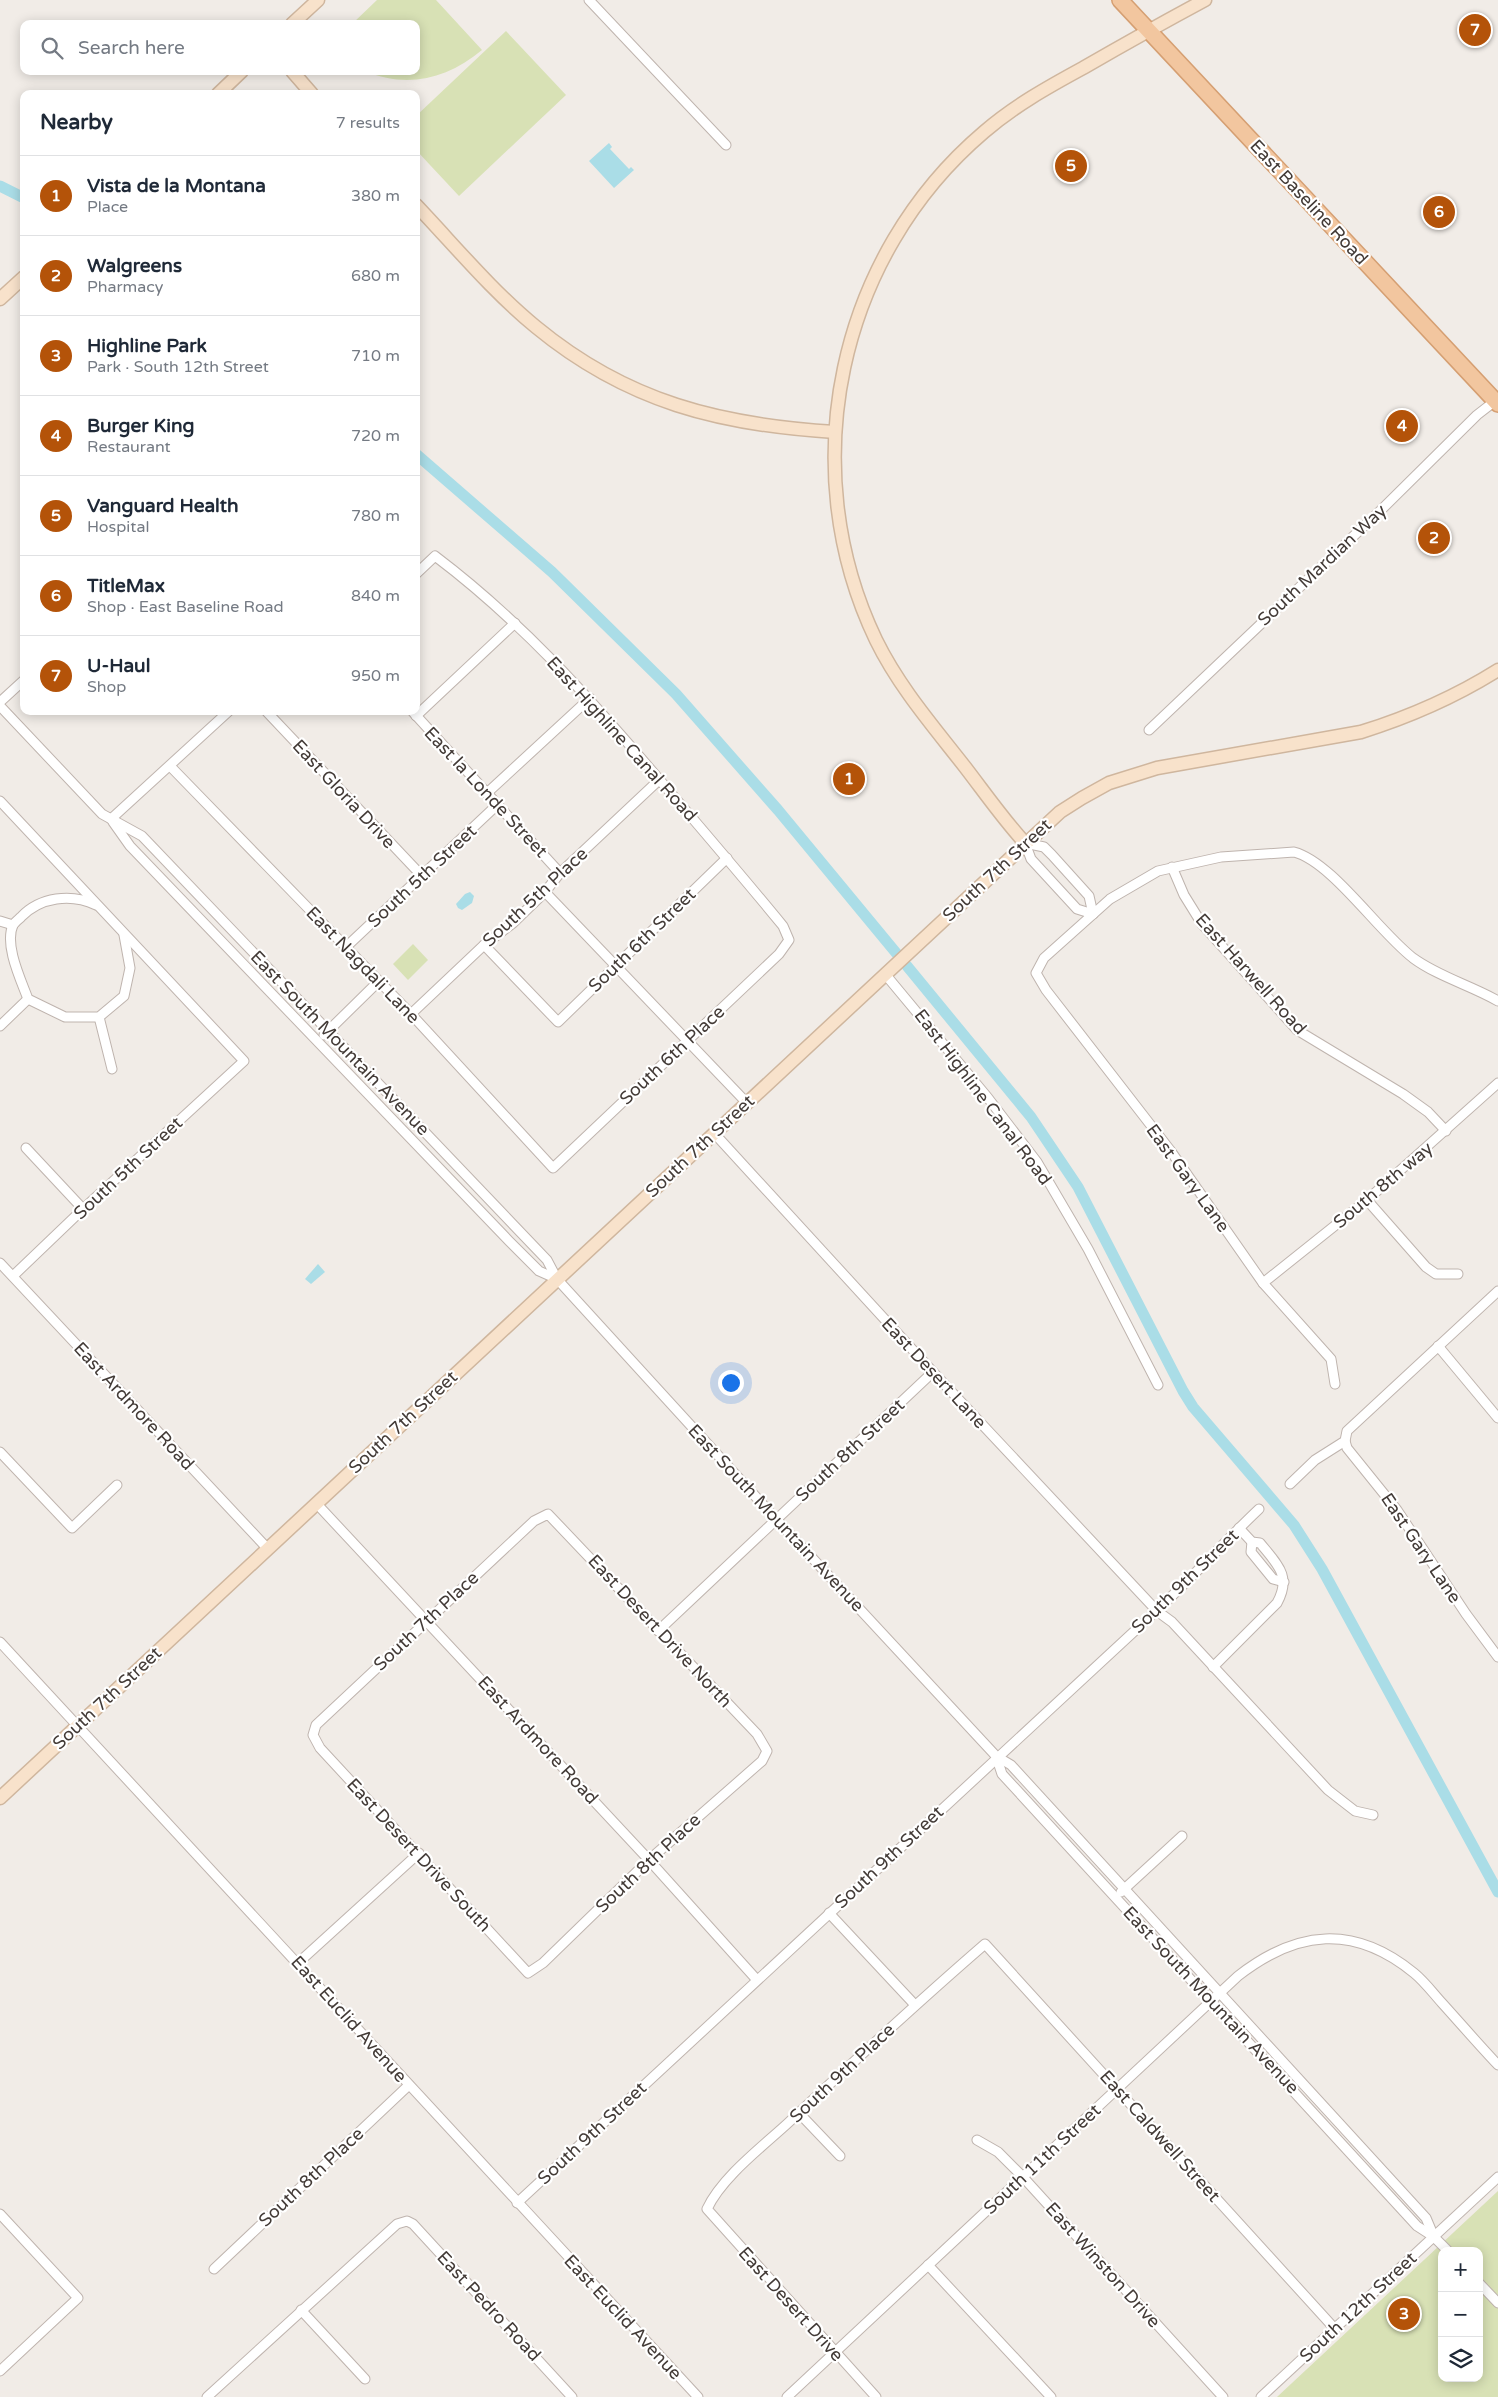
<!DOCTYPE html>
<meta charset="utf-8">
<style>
:root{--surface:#fff;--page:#f2f2f3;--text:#1f2937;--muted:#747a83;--line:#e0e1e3;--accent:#b45309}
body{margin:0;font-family:"Varela Round",sans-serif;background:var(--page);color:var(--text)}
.controls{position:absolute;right:15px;bottom:15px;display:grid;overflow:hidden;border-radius:10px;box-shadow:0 2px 12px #0003}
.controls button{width:45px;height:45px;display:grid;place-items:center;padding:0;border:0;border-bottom:1px solid var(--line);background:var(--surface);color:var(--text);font:25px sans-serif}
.you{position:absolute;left:730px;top:1382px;width:18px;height:18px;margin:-12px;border:4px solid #fff;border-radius:50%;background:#1a73e8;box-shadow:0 0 0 8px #1a73e833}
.badge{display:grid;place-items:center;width:32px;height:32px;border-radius:50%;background:var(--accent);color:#fff;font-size:16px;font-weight:700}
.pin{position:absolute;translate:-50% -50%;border:2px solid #fff;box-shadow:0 1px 5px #0006}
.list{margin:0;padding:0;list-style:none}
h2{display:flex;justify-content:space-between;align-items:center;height:65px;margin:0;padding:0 20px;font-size:21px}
h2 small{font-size:16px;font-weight:400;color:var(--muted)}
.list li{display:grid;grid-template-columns:32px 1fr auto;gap:15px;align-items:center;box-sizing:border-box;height:80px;padding:0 20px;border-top:1px solid var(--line)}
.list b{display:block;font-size:19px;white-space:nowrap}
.list p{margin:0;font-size:16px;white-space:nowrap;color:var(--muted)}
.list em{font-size:16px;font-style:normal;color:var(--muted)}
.icon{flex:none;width:28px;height:28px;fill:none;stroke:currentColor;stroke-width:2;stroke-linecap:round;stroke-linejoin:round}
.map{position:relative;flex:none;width:1498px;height:2397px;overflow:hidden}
.search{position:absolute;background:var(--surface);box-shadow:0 2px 12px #0003;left:20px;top:20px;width:400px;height:55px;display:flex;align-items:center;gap:12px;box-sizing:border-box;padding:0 18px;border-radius:10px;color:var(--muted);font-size:19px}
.panel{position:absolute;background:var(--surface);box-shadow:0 2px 12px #0003;left:20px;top:90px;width:400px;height:625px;border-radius:10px}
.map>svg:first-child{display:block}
.green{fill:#d8e1b5;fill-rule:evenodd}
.water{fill:#aadde7}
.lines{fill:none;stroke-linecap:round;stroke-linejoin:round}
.canal{stroke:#aadde7;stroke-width:11}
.street-casing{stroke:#bfb4ae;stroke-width:11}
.secondary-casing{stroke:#cfb69e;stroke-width:15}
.primary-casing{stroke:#d59f72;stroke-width:18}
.street{stroke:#fff;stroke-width:9}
.secondary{stroke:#f8e2cb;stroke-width:12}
.primary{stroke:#f2c69f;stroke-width:15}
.labels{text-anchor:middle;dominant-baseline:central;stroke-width:4.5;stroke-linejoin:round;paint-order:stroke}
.street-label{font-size:18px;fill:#433b37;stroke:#fff}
</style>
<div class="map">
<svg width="1498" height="2397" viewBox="0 0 1498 2397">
<rect width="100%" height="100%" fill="#f1ece7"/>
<g class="green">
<path d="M377,0h59l46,50c-35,29 -75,39 -117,21h51v-47h-64z"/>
<path d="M506,31l60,64 -107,101 -43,-46v-34z"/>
<path d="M413,944l15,16 -20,20 -15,-16z"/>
<path d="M1498,2191v206h-221zM1442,2251h37v127h-37z"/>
</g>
<g class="water">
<path d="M609,143l3,4 -2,2 19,20 2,-2 3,3 -20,18 -25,-27z"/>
<path d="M470,892l4,4 -2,7 -10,7 -4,-2 -2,-4 9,-10z"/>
<path d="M318,1264l7,8 -14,12 -6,-5z"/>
</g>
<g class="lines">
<g class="canal">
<path d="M0,186l24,12"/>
<path d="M416,454l136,118 124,122 102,116 119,144"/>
<path d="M907,966l124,151 47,70 105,204 10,16 101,118 28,44 176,323"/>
</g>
<g class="street-casing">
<g id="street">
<path d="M589,0l137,145"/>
<path d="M0,702l24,-22"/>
<path d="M0,706l102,108 40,22 405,424 10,19 220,241 219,236 15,9 415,453 8,19"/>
<path d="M266,711l156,165"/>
<path d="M412,711l148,162"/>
<path d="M416,716l99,-93"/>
<path d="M1149,730l231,-219 97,-96 18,-14"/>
<path d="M170,766l241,248 142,154 226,-214 10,-14 -6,-14c-41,-50 -83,-99 -125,-148 -70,-82 -137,-157 -223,-222l-19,18"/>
<path d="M487,793l103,-95"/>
<path d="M0,801l244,260 -161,148 -70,67"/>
<path d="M111,819l118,-108"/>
<path d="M113,822l17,24 379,395 30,30 18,8"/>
<path d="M1025,843l19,4 8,8 37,41 4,18"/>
<path d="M1025,843l6,16 46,50 16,5"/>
<path d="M1172,867l12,28 18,29 95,106 106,64 25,18 18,19"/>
<path d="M545,892l201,210"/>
<path d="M96,905c-25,-12 -56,-8 -75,12 -2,2 -6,5 -8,8 -9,20 8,55 15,74l37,18h34l25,-21 6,-28 -6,-33"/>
<path d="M0,921l13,4"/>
<path d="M484,945l74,77 169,-164"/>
<path d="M346,947l151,-142"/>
<path d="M885,974l103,124 49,64 51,87 70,136"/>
<path d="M411,1014l73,-69 29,-22 32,-31 15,-19 99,-93"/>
<path d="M99,1017l13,52"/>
<path d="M0,1026l28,-27"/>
<path d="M324,1035l55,-54"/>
<path d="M714,1133l219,239 224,239 15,11 156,168 27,21 18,4"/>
<path d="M26,1148l57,61"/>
<path d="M1367,1200l59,67 10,7h22"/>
<path d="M0,1263l267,285"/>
<path d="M1263,1283l104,-83 131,-117"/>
<path d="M1438,1346l60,72"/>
<path d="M1335,1384l-4,-25 -68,-76 -93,-133 -124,-160 -10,-17 8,-15 66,-59 48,-28 63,-14 73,-5c38,10 84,79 119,106 26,19 57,27 85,43"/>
<path d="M1345,1441l2,7 50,62 69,104 32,43"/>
<path d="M0,1452l72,76 45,-43"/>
<path d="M1290,1484l25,-24 30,-19 2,-10 151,-140"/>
<path d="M316,1503l333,357 108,120"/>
<path d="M548,1514l209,220 10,17 -5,10 -113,99 -106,103 -15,10 -208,-225 -7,-13 3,-10 218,-204z"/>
<path d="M1252,1542l-1,10 22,27 11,3"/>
<path d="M658,1631l275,-259"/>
<path d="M0,1642l698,755"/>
<path d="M1213,1667l64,-64c15,-27 0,-39 -17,-60l-8,-1 -13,-14"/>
<path d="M996,1756l6,18 415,452 17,11 14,14"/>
<path d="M1121,1892l61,-56"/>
<path d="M829,1913l86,92"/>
<path d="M298,1963l121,-110"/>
<path d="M799,2113l41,43"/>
<path d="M977,2140l21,12 24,24 201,221"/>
<path d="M517,2203c212,-197 424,-394 637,-590 36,-33 69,-70 105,-104"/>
<path d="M0,2214l78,84 -78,73"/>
<path d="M928,2265l123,132"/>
<path d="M214,2269l195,-184"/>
<path d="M1479,2283l19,20"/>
<path d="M301,2310l64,69"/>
<path d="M207,2397l190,-173 10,-3 6,3 159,173"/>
<path d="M787,2397l451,-421c59,-46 116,-52 176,-3 10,8 19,20 28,30 19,21 37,42 56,62"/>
<path d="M876,2397l-169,-188c15,-32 55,-62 81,-86 65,-61 130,-121 197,-179l350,385"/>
<path d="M1261,2397l237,-220"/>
</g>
</g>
<g class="secondary-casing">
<g id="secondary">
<path d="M292,24l26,-24"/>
<path d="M292,71l20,23"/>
<path d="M218,94l24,-23"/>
<path d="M416,205c39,41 76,86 120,122 91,75 184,98 299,105"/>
<path d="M0,299l24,-22"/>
<path d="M1025,843c-22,-24 -40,-50 -60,-76 -32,-41 -66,-80 -89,-127 -83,-173 -38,-384 108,-508 30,-26 64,-45 99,-64 40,-23 81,-46 122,-68"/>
<path d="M0,1798l1060,-986 22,-14 27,-15 48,-15 204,-36c48,-15 94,-35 137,-62"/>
</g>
</g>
<g class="primary-casing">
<path id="primary" d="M1120,0l378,404"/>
</g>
<use href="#street" class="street"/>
<use href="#secondary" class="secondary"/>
<use href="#primary" class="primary"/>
</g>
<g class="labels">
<g class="street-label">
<text transform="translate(1309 202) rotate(47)">East Baseline Road</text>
<text transform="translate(1322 565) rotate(-43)">South Mardian Way</text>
<text transform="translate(622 739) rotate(48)">East Highline Canal Road</text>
<text transform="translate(486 792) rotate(47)">East la Londe Street</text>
<text transform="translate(344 794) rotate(47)">East Gloria Drive</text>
<text transform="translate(997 870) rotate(-43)">South 7th Street</text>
<text transform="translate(422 876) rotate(-43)">South 5th Street</text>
<text transform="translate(535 897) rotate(-43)">South 5th Place</text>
<text transform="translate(642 940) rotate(-44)">South 6th Street</text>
<text transform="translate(363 965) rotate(46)">East Nagdali Lane</text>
<text transform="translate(1251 974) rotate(48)">East Harwell Road</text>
<text transform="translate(340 1043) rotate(46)">East South Mountain Avenue</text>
<text transform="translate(672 1055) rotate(-43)">South 6th Place</text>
<text transform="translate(983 1097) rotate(53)">East Highline Canal Road</text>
<text transform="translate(700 1146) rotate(-43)">South 7th Street</text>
<text transform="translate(128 1168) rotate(-43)">South 5th Street</text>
<text transform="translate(1188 1178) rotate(54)">East Gary Lane</text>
<text transform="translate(1383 1185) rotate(-40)">South 8th way</text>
<text transform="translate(934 1373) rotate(47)">East Desert Lane</text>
<text transform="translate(134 1406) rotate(47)">East Ardmore Road</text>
<text transform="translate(403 1422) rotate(-43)">South 7th Street</text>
<text transform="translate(850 1450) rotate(-43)">South 8th Street</text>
<text transform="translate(776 1518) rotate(47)">East South Mountain Avenue</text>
<text transform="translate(1421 1548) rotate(56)">East Gary Lane</text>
<text transform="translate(1185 1581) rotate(-44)">South 9th Street</text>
<text transform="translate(426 1621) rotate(-43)">South 7th Place</text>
<text transform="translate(660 1631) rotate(47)">East Desert Drive North</text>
<text transform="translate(107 1698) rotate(-43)">South 7th Street</text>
<text transform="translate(538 1740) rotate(47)">East Ardmore Road</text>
<text transform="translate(419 1855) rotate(47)">East Desert Drive South</text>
<text transform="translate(889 1857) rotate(-43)">South 9th Street</text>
<text transform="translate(648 1863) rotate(-43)">South 8th Place</text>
<text transform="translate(1211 2000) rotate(47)">East South Mountain Avenue</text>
<text transform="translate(349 2019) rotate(48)">East Euclid Avenue</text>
<text transform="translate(842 2073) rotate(-43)">South 9th Place</text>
<text transform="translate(592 2133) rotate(-43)">South 9th Street</text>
<text transform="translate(1160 2136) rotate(48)">East Caldwell Street</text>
<text transform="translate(1042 2159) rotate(-43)">South 11th Street</text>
<text transform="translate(311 2177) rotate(-43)">South 8th Place</text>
<text transform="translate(1103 2265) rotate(48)">East Winston Drive</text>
<text transform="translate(791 2304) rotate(48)">East Desert Drive</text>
<text transform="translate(489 2306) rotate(47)">East Pedro Road</text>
<text transform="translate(1358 2307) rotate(-43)">South 12th Street</text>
<text transform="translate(623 2317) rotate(47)">East Euclid Avenue</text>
</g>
</g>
</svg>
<div class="controls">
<button>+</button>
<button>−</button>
<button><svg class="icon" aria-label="layers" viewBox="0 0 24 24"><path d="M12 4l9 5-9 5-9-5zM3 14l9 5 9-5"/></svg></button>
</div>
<div class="you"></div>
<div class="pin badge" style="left:849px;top:779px">1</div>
<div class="pin badge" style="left:1434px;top:538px">2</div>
<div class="pin badge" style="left:1404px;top:2314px">3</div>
<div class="pin badge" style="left:1402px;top:426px">4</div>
<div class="pin badge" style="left:1071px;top:166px">5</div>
<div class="pin badge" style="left:1439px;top:212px">6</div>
<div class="pin badge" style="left:1475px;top:30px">7</div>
<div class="search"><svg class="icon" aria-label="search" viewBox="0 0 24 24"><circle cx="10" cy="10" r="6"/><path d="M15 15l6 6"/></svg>Search here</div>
<section class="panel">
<h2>Nearby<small>7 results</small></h2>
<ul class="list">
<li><span class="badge">1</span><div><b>Vista de la Montana</b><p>Place</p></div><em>380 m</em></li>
<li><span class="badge">2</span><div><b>Walgreens</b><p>Pharmacy</p></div><em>680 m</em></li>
<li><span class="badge">3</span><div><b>Highline Park</b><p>Park · South 12th Street</p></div><em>710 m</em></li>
<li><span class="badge">4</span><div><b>Burger King</b><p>Restaurant</p></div><em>720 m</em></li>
<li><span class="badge">5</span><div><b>Vanguard Health</b><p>Hospital</p></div><em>780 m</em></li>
<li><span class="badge">6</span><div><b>TitleMax</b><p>Shop · East Baseline Road</p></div><em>840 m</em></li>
<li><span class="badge">7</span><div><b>U-Haul</b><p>Shop</p></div><em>950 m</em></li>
</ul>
</section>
</div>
